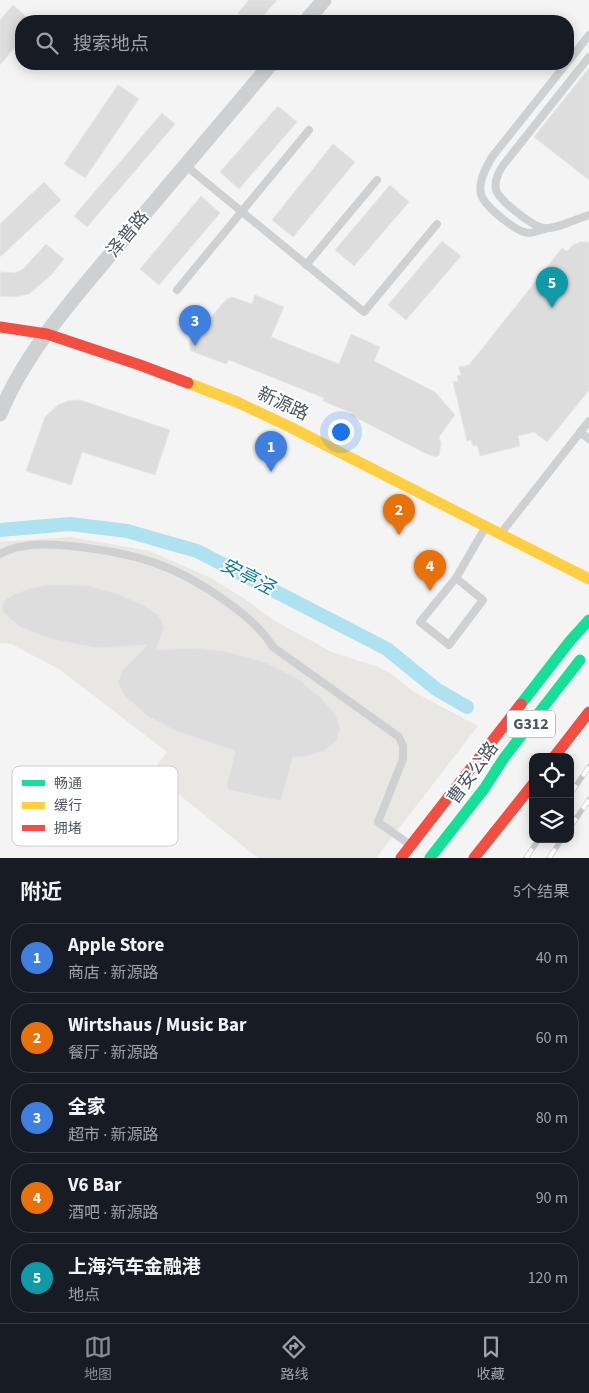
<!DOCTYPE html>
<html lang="zh">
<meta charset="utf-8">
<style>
:root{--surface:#171b24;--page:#20242c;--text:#f1f3f6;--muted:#9ea1a6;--line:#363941;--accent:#868d94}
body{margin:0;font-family:"Source Sans 3","Noto Sans SC",sans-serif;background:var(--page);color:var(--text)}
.controls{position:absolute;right:15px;bottom:15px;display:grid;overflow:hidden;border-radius:10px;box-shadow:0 2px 12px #0003}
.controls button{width:45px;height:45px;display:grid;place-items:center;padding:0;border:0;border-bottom:1px solid var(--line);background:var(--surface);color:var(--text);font:25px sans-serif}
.you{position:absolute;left:340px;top:431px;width:18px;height:18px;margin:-12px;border:4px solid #fff;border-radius:50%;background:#1a73e8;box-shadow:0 0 0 8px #1a73e833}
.badge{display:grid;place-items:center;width:32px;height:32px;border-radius:50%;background:var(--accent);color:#fff;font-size:16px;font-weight:700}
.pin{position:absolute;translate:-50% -41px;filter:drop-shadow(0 1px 2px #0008)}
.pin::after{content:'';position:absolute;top:26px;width:18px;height:15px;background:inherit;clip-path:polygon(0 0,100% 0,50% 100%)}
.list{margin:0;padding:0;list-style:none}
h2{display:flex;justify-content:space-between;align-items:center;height:65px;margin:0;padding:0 20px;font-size:21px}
h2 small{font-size:16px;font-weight:400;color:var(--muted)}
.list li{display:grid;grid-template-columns:32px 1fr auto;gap:15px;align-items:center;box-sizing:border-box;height:70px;margin:0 10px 10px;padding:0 10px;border:1px solid var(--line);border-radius:20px}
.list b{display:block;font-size:19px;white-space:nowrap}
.list p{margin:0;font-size:16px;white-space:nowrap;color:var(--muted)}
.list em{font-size:16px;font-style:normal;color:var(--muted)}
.icon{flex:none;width:28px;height:28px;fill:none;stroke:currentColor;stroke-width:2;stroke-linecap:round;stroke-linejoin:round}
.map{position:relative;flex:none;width:589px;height:858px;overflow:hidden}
.search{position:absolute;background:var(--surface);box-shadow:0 2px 12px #0003;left:15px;right:15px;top:15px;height:55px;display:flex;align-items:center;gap:12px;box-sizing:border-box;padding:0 18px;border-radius:20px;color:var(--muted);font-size:19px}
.sheet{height:465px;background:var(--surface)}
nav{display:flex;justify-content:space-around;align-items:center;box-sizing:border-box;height:70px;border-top:1px solid var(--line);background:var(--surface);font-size:14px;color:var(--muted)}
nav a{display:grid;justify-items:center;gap:2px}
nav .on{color:var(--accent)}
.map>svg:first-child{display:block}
.commercial{fill:#e8e7e3}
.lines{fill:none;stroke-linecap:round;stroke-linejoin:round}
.canal{stroke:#aee2f0;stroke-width:14}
.building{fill:#ddddde;stroke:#e5e6e7}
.lane{stroke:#ced0d2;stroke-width:8}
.street{stroke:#ced0d2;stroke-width:15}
.fast{stroke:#16e098;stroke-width:11}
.slow{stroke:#ffcf43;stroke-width:11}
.jam{stroke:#f24e42;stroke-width:11}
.rail-casing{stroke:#c9cacc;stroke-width:5.5}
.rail{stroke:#fff;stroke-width:4;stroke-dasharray:11;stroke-linecap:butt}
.labels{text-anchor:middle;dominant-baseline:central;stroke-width:4;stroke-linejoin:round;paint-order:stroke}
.shield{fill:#fff;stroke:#808990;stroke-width:1}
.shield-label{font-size:16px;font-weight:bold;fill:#4a5661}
.street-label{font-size:18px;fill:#4a5661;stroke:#fff}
.water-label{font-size:19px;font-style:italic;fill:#0c7c9b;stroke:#fff}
.key{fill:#fff;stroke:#c9ccd0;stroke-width:1}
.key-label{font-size:14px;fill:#4a5661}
</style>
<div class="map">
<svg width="589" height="858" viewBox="0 0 589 858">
<rect width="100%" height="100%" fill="#f4f4f4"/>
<path class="commercial" d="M71,537l79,14 61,27 34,21 28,21 59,32 46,15 16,9 20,16 64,34 -102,132h-118l-107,-86 16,-20 -108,-83 -48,-25 -11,-1v-101z"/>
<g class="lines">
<path class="canal" d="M0,530l70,-6 57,7 70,20 190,98 49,40 31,18"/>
</g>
<g class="building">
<path d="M249,0h28l-18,21h-12l-9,-8z"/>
<path d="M13,5l18,16h-10v19l-21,25v-45z"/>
<path d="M589,68v112l-55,-43z"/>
<path d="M118,85l21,14 -54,79 -21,-14z"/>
<path d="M278,106l19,16 -58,67 -19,-17z"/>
<path d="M162,113l13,11 -88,103 -13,-11z"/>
<path d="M333,144l22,18 -62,75 -21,-17z"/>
<path d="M44,182l17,18 -61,57v-33z"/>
<path d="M390,185l19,17 -55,64 -19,-16z"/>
<path d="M201,196l19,17 -61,72 -19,-16z"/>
<path d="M442,241l19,15 -55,64 -18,-15z"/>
<path d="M580,242h9v148l-42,52 -13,-10 -16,4 2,10 -40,10 -3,-11 -4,1 -2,-6 -4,1 -14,-59 5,-1 -1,-5 4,-1 -2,-8 10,-2 93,-117 5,3 6,-6z"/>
<path d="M46,244l18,15 -13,16 -22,19 -15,3 -14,-1v-24l15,1 8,-4z"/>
<path d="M255,295l29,12 -13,30 68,27 12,-30 29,13 -6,14 61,31 20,23 -16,22 2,7 -2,11 -3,2 -9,-3 -76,-39 1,-2 -29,-12 1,-3 -95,-38 -3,4 -35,-13 -2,-8 3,-5 35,-39 5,-2 20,7z"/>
<path d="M80,400l90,30 -15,45 -73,-23 -11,33 -45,-14 19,-54 13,-12 10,-4z"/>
<path d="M48,585h28l14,1 31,9 22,10 15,10 4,7 2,6 -8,22 38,-2 30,3 41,11 32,16 24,20 12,14 5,8 2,9 -4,13 -12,9 -20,6h-11l-12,44 -49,-10 -4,-2 -1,-4 8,-34 -61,-21 -28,-15 -22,-20 -6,-12 3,-11 26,-27 -50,3 -36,-7 -16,-4 -25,-10 -17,-15 -1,-6 3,-6 7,-5 19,-7z"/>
</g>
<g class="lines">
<g class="lane">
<path d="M589,57l-85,107c-5,7 -10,17 -8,26 3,10 37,37 48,38 11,2 34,-10 45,-13"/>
<path d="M568,62l21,-27"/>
<path d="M185,165l179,147 73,-88"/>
<path d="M545,229c-5,1 -11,4 -16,4 -12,0 -45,-27 -48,-39 -3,-13 5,-26 11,-37l74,-93"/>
<path d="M306,265l71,-85"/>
<path d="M177,290l132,-160"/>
<path d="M580,432l9,7"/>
<path d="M502,532l87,-111"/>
<path d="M0,554c21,-12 47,-10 71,-8 64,7 104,18 156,56 18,13 34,26 46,45l126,90 4,9v13l-25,63 31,22"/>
<path d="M456,578l27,22 -34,45 -29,-23 36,-44 29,-50"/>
</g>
<g class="street">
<path d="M306,21l18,-21"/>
<path d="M0,414c26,-64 76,-118 119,-170 51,-60 101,-120 152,-180"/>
</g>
<g class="fast">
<path d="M521,704l49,-63 19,-21"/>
<path d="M430,858l54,-69 20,-31 76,-98"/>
</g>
<path class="slow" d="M188,383l49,19 53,25 299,152"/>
<g class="jam">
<path d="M0,327l47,7 93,31 48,18"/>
<path d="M554,757l35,-45"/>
<path d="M401,858l120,-154"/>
<path d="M474,858l59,-74"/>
</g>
<g class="rail-casing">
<g id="rail">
<path d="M570,794l19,-27"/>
<path d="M570,827l19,-27"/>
<path d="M526,858l13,-19"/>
<path d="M549,858l13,-19"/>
</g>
</g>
<use href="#rail" class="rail"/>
</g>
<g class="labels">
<rect class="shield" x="507" y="710.5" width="48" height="27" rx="4"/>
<g class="shield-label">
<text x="531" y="724">G312</text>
</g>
<g class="street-label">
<text transform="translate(128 234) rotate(-50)">泽普路</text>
<text transform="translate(283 404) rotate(25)">新源路</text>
<text transform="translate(473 773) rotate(-54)">曹安公路</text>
</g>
<g class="water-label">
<text transform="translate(247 577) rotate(27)">安亭泾</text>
</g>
</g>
<rect x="12" y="766" width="166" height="80" rx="8" class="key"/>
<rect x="22" y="780" width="23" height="6" fill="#16e098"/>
<rect x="22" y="802" width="23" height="7" fill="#ffcf43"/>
<rect x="22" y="825" width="23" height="6" fill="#f24e42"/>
<g class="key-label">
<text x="54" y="788">畅通</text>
<text x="54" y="810">缓行</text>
<text x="54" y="833">拥堵</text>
</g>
</svg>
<div class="controls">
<button><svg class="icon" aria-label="locate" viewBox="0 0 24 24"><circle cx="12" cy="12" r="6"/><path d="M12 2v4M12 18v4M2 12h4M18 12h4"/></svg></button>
<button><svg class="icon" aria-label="layers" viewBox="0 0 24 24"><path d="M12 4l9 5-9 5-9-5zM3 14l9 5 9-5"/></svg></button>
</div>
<div class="you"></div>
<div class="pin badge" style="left:271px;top:472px;background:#3f7fe0">1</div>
<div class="pin badge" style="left:399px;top:535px;background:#e8710a">2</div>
<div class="pin badge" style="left:195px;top:346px;background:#3f7fe0">3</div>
<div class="pin badge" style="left:430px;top:591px;background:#e8710a">4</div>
<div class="pin badge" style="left:552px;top:308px;background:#0f9aa8">5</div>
<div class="search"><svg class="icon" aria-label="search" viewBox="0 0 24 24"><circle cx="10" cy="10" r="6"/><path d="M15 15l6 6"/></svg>搜索地点</div>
</div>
<section class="sheet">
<h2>附近<small>5个结果</small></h2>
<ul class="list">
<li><span class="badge" style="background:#3f7fe0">1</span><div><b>Apple Store</b><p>商店 · 新源路</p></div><em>40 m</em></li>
<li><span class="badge" style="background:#e8710a">2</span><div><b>Wirtshaus / Music Bar</b><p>餐厅 · 新源路</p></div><em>60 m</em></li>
<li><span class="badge" style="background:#3f7fe0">3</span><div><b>全家</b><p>超市 · 新源路</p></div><em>80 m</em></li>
<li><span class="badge" style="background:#e8710a">4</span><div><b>V6 Bar</b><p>酒吧 · 新源路</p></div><em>90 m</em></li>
<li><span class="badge" style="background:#0f9aa8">5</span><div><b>上海汽车金融港</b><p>地点</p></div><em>120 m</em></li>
</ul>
</section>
<nav>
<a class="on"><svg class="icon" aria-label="map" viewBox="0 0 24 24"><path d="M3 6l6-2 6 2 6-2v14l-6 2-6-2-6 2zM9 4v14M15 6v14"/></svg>地图</a>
<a><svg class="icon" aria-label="directions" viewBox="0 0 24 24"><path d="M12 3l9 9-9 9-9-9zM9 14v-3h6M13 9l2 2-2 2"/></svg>路线</a>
<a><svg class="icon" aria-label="saved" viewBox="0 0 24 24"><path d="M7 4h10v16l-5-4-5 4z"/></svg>收藏</a>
</nav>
